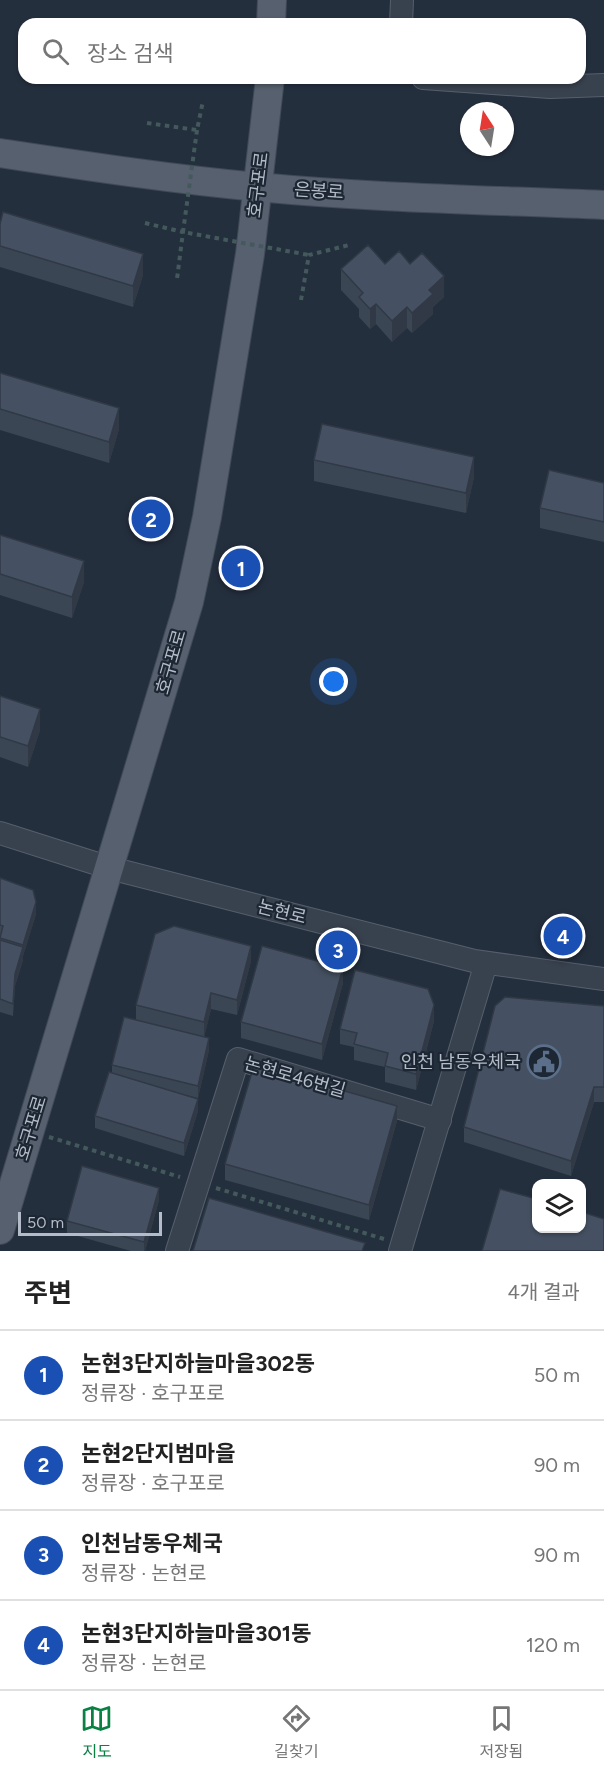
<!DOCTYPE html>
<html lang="ko">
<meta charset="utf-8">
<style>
:root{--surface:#fff;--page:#f6f6f6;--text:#222;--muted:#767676;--line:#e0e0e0;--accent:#0b8043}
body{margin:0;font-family:Figtree,"Noto Sans KR",sans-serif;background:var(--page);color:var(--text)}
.controls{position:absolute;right:18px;bottom:18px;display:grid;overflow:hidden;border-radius:12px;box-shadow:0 2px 4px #0004}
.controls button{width:54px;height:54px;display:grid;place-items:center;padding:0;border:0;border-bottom:2px solid var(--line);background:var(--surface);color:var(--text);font:30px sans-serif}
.compass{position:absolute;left:460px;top:102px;width:54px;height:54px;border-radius:50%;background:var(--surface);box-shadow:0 2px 4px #0004;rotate:348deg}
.scale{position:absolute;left:18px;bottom:15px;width:144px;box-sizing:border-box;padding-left:6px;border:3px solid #b4bcc9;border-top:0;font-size:16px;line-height:21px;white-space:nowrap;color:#b4bcc9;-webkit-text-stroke:4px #1d2633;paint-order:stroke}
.you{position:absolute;left:334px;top:682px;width:21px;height:21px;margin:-15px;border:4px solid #fff;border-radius:50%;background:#1a73e8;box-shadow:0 0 0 9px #1a73e833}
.badge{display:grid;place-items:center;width:39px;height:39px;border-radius:50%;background:var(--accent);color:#fff;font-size:20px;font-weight:700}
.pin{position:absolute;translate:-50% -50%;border:3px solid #fff;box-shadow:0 2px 6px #0006}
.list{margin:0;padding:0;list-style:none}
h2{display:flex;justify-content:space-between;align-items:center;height:78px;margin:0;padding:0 24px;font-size:26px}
h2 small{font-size:20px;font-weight:400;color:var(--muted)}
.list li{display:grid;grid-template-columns:39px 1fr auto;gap:18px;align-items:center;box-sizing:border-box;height:90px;padding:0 24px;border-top:2px solid var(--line)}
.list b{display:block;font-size:22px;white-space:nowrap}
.list p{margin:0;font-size:20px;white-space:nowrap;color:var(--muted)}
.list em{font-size:20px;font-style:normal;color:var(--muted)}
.icon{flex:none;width:33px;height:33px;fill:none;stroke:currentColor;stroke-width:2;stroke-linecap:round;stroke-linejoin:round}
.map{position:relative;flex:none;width:604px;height:1251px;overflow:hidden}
.search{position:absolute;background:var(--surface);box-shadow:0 2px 4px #0004;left:18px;right:18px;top:18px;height:66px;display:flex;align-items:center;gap:15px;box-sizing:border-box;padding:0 21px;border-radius:18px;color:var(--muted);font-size:22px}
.sheet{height:438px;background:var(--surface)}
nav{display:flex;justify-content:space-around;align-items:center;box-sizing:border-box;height:84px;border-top:2px solid var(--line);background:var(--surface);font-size:16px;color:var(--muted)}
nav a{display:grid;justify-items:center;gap:3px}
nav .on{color:var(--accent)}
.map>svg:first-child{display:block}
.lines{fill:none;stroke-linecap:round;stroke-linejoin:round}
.minor-casing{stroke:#565f6c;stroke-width:24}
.major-casing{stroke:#414a57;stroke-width:30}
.path{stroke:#44595c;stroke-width:4;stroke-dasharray:4.5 4.5;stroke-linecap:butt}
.minor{stroke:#38414e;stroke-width:22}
.major{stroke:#56606e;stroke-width:28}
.path-bridge{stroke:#44595c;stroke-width:4;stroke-dasharray:4.5 4.5;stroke-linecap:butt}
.wall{fill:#3b4654}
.shaded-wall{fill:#303945}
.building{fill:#455162;stroke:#303945;stroke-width:1.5}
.labels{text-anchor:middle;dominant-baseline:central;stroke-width:4.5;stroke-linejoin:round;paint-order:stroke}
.street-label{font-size:18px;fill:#b4bcc9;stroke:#1d2633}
.poi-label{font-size:18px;fill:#b4bcc9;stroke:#1d2633;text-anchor:end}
</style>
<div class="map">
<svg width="604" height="1251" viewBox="0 0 604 1251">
<rect width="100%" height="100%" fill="#242f3e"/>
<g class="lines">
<g class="minor-casing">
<g id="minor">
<path d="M401,24l1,-24"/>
<path d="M423,78l127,9 54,-2"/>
<path d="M0,833l110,35 364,93 130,18"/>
<path d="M177,1251l61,-192 202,61"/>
<path d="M400,1251l86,-288"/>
</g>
</g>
<g class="major-casing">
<g id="major">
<path d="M271,24l1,-24"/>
<path d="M0,153c86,13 171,26 258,34 115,11 231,13 346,18"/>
<path d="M0,1230l189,-628 18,-85 43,-263 20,-176"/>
</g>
</g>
<g class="path">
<path d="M147,123l50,7 6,-29"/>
<path d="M145,223l38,9 -6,47"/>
<path d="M301,300l8,-45 40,-10"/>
<path d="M49,1137l131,40"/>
<path d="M216,1188l168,51"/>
</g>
<use href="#minor" class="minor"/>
<use href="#major" class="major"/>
<path class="path-bridge" d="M197,130l-14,102 126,23"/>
</g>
<g class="wall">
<path d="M0,224l143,51 -10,32 -133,-40z"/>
<path d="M385,264h25l34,33 -11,10v7l-21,19 -5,-5 -15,14 -16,-18 -6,5 -11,-12v-8l-18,-19v-21z"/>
<path d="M0,373l119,56 -10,34 -109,-33z"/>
<path d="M314,460l160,17 -8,36 -152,-32z"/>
<path d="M604,483v59l-64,-14v-20z"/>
<path d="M0,535l84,47 -12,36 -72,-23z"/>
<path d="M0,696l40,34 -12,37 -28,-10z"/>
<path d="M0,878l36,36 -13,42v4l-8,26 -2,30 -13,-4z"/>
<path d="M251,961l-14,54 -26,-6 -7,28 5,13 -11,48 -12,-3 12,16 -14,45 -89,-28v-12l17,-43v-8l24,-45v-15z"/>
<path d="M343,983l-21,77 -81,-22v-16z"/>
<path d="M604,1006v96h-10l-23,74 -107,-34v-15z"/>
<path d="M434,1021l-18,69 -31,-8v-15l-31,-7v-13l-14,-3v-15z"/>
<path d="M397,1121l-28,99 -144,-40v-16z"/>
<path d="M159,1200l-14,51h-14l-64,-18v-12z"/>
</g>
<g class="shaded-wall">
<path d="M143,254v21l-10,32v-21z"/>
<path d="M444,276v21l-11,10v7l-21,19v-20l17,-23z"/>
<path d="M376,304v20l-6,5v-20z"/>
<path d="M407,307v21l-15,14v-21z"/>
<path d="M119,408v21l-10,34v-21z"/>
<path d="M474,457v20l-8,36v-20z"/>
<path d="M84,561v21l-12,36v-21z"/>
<path d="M40,709v21l-12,37v-21z"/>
<path d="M36,902v12l-13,42v4l-8,26 -2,30 2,-42 8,-25v-4z"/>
<path d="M251,946v15l-14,54v-15z"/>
<path d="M343,968v15l-21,77v-16z"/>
<path d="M211,993v16l-7,29v-16z"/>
<path d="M434,1005v16l-18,69v-16z"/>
<path d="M209,1038v12l-11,48v-12z"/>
<path d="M594,1087v15l-23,74v-15z"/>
<path d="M198,1099v12l-14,45v-13z"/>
<path d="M397,1106v15l-28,99v-15z"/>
<path d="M159,1188v12l-14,51h-1v-9z"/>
</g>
<g class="building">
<path d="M3,212l140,42 -10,32 -133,-40v-22z"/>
<path d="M368,245l17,19 14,-13 11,13 12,-11 22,23 -15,14 4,4 -21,19 -5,-6 -15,14 -16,-17 -6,5 -11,-12 4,-4 -22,-24z"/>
<path d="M0,373l119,35 -10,34 -109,-33z"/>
<path d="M322,424l152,33 -8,36 -152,-33z"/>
<path d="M549,470l55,13v39l-64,-14z"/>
<path d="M0,535l84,26 -12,36 -72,-23z"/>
<path d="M0,696l40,13 -12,37 -28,-9z"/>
<path d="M0,878l33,12 3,12 -13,43 -23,-7 3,-12 -3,-1z"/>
<path d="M174,926l77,20 -14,54 -26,-7 -7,29 -68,-17 19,-71z"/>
<path d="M0,940l23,7 -8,27 -2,30 -13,-5z"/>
<path d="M262,946l81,22 -21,76 -81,-22z"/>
<path d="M355,970l73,19 6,16 -18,69 -31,-8 3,-13 -34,-9 3,-11 -17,-4z"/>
<path d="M505,997l99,9v81h-10l-23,74 -107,-34 31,-121z"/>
<path d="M124,1017l85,21 -11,48 -86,-21z"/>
<path d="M254,1065l143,41 -28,99 -144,-41z"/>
<path d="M109,1072l89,27 -14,44 -89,-27z"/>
<path d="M82,1166l77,22 -15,54 -77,-21z"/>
<path d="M500,1189l37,10v29h45v-16l22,7v32h-122z"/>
<path d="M209,1198l156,45 -3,8h-169z"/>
</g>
<defs>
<g id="civic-ring" transform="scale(1.725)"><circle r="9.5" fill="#1d2633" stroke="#5c6f8a" stroke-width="1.5"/><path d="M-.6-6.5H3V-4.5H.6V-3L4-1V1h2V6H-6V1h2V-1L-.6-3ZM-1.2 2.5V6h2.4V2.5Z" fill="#5c6f8a"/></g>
</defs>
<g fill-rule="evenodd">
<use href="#civic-ring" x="544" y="1062"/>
</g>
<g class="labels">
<g class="street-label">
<text transform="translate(258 185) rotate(-83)">호구포로</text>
<text transform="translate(319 191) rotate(4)">은봉로</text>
<text transform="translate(171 662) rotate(-74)">호구포로</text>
<text transform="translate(282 912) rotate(14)">논현로</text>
<text transform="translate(295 1077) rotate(16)">논현로46번길</text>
<text transform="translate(31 1128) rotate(-73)">호구포로</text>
</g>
<g class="poi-label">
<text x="521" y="1062">인천 남동우체국</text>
</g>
</g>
</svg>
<div class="controls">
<button><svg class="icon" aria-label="layers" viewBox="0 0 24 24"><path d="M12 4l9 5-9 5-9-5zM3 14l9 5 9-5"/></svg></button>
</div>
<svg class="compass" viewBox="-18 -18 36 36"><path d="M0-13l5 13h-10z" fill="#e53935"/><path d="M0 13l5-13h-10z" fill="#767676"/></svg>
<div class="scale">50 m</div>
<div class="you"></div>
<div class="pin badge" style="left:241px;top:568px;background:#1a4fb4">1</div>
<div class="pin badge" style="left:151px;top:519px;background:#1a4fb4">2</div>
<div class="pin badge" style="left:338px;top:950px;background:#1a4fb4">3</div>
<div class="pin badge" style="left:563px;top:936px;background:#1a4fb4">4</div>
<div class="search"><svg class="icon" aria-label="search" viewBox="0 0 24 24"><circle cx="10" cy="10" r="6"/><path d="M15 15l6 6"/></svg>장소 검색</div>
</div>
<section class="sheet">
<h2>주변<small>4개 결과</small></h2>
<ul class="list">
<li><span class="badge" style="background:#1a4fb4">1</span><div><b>논현3단지하늘마을302동</b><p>정류장 · 호구포로</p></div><em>50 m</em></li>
<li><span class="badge" style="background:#1a4fb4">2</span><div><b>논현2단지범마을</b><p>정류장 · 호구포로</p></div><em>90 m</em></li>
<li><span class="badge" style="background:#1a4fb4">3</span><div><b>인천남동우체국</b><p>정류장 · 논현로</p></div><em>90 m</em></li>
<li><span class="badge" style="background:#1a4fb4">4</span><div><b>논현3단지하늘마을301동</b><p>정류장 · 논현로</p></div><em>120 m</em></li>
</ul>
</section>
<nav>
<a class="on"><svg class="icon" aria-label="map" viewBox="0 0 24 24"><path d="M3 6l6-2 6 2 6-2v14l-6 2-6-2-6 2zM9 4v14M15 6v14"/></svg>지도</a>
<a><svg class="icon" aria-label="directions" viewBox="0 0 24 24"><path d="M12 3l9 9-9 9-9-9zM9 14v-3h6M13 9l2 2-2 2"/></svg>길찾기</a>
<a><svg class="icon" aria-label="saved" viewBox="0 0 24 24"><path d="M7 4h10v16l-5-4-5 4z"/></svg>저장됨</a>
</nav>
